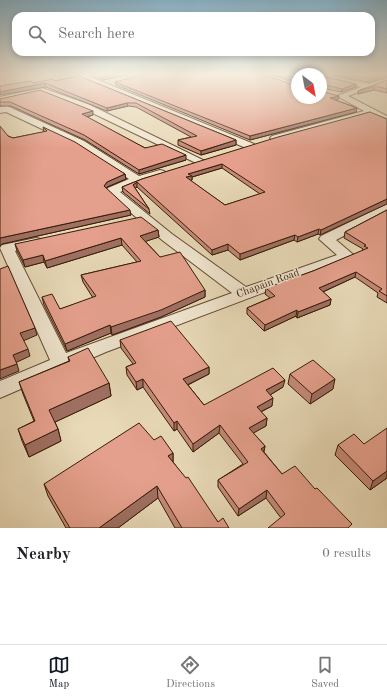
<!DOCTYPE html>
<style>
:root{--surface:#fff;--page:#f6f6f6;--text:#202124;--muted:#757577;--line:#e0e0e0;--accent:#111827}
body{margin:0;font-family:"Old Standard TT",serif;background:var(--page);color:var(--text)}
.compass{position:absolute;left:291px;top:68px;width:36px;height:36px;border-radius:50%;background:var(--surface);box-shadow:0 2px 6px #0003;rotate:148deg}
.list{margin:0;padding:0;list-style:none}
h2{display:flex;justify-content:space-between;align-items:center;height:52px;margin:0;padding:0 16px;font-size:17px}
h2 small{font-size:13px;font-weight:400;color:var(--muted)}
.icon{flex:none;width:22px;height:22px;fill:none;stroke:currentColor;stroke-width:2;stroke-linecap:round;stroke-linejoin:round}
.map{position:relative;flex:none;width:387px;height:528px;overflow:hidden}
.search{position:absolute;background:var(--surface);box-shadow:0 2px 6px #0003;left:12px;right:12px;top:12px;height:44px;display:flex;align-items:center;gap:10px;box-sizing:border-box;padding:0 14px;border-radius:12px;color:var(--muted);font-size:15px}
.sheet{height:116px;background:var(--surface)}
nav{display:flex;justify-content:space-around;align-items:center;box-sizing:border-box;height:56px;border-top:1px solid var(--line);background:var(--surface);font-size:11px;color:var(--muted)}
nav a{display:grid;justify-items:center;gap:2px}
nav .on{color:var(--accent)}
.map>svg:first-child{display:block}
.lines{fill:none;stroke-linecap:round;stroke-linejoin:round}
.street-casing{stroke:#644b33;stroke-width:2}
.street{fill:#f0e6d0;fill-rule:evenodd}
.wall{fill:#c58a79;stroke:#381c07;fill-rule:evenodd}
.shaded-wall{fill:#a07063;stroke:#381c07}
.building{fill:#e5a08d;stroke:#381c07;fill-rule:evenodd}
.labels{text-anchor:middle;dominant-baseline:central;stroke-width:3;stroke-linejoin:round;paint-order:stroke}
.street-label{font-size:11px;fill:#381c07;stroke:#f0e6d0}
</style>
<div class="map">
<svg width="387" height="528" viewBox="0 0 387 528">
<rect width="100%" height="100%" fill="#e8d9b7"/>
<filter id="stains"><feTurbulence type="fractalNoise" baseFrequency=".005" numOctaves="4"/><feColorMatrix values="0 0 0 0 .2 0 0 0 0 .09 0 0 0 0 .02 0 0 0 .5 -.17"/></filter>
<radialGradient id="worn" r=".72"><stop offset=".6" stop-color="#630" stop-opacity="0"/><stop offset="1" stop-color="#630" stop-opacity=".3"/></radialGradient>
<g class="lines">
<g class="street-casing">
<g id="street">
<path d="M265,74l32,10v4l-42,-13z"/>
<path d="M321,74l48,10 18,-6v4l-39,14 39,20v6l-16,-8 -93,26h-6l-2,-2 2,-2 92,-25 -27,-15 24,-9 -40,-9z"/>
<path d="M80,75h6l168,69 1,2 -5,3 -4,-1 -166,-69z"/>
<path d="M42,88l46,16 117,57 -5,3 -4,-1 -114,-55 -41,-16 -41,9v-4z"/>
<path d="M7,106l77,35 55,35 21,-6 4,1 2,2 -2,2 -44,17 52,42 74,53 91,-32 -18,-16 2,-3 66,-32v9l-51,27 19,16 -2,3 -247,93 -106,46v-17l50,-21 -50,-112 2,-3 34,-7 5,1 2,3 -2,3 -26,6 51,102 166,-60 -70,-53 -56,-49 2,-3 21,-9 -53,-34 -70,-33 -6,1v-6z"/>
</g>
</g>
<use href="#street" class="street"/>
</g>
<g class="wall">
<path d="M91,74h40l-28,6 -11,-4z"/>
<path d="M271,74h26v8z"/>
<path d="M328,74h59l-18,8z"/>
<path d="M321,75v1l35,8v3l-15,5 -20,-4z"/>
<path d="M79,76l157,64v5l-35,10 -23,-10v-5l13,-3 -55,-30 -8,-1 -21,5 -61,-24 -13,-4 22,-2z"/>
<path d="M387,80v13l-13,-3 -16,4v-3z"/>
<path d="M115,82l182,4 24,5 17,9h-3l22,8 -1,4 -106,28 -134,-55z"/>
<path d="M0,99l93,16 -6,2 58,31 41,12 -47,14 -54,-34 -74,-34h-11z"/>
<path d="M370,112l-50,123 -2,-1 -21,8 -3,-2 -54,20 -12,-10 -16,5 -75,-68 -2,1 14,21 1,5 -27,-22 -1,-5 20,-8zM222,168l38,26 -35,11 -34,-24 1,-1v-3z"/>
<path d="M43,127l82,47 1,5 -19,8 -1,1 25,27 -129,29 6,-108 5,2 31,-6z"/>
<path d="M387,210v93l-10,-6 1,-4 -23,-16 -32,15 8,7 -1,6 -33,13 -1,-2 -32,15 -17,-17v-6l23,-10 -5,-4 1,-6 47,-17 49,-20 1,-2 -19,-11 1,-6z"/>
<path d="M158,230l1,7 -14,4 15,16 45,33v7l-44,20 -49,18 -1,-2 -44,18 -23,-46 -2,-8 18,12 33,-11 -10,-16 -2,-7 56,-13 -15,-17 -75,23 -3,-6 -19,5 -8,-16 -2,-7z"/>
<path d="M120,340l89,27v7l-21,11 16,20 79,-18 -13,8 2,11 -11,6 6,6 -1,8 -13,7 12,13 -1,6 18,22 33,15 -34,29 -15,-20 -28,18 -20,-29v-7l25,-16 -24,-31 -26,19 -16,-23 -3,2 -31,-44 -6,3 -10,-15 -1,-8 7,-3 -12,-16z"/>
<path d="M68,357l41,26 2,13 -56,26 3,7 3,12 -32,16 -7,-16 -4,-12 16,-8 -11,-27 -4,-12 50,-21z"/>
<path d="M290,374l43,15 -23,15 -22,-20z"/>
<path d="M154,440l19,13v9l45,60 11,6h-54l-17,-30 -40,30h-52l-18,-32 -4,-12z"/>
<path d="M364,444l23,34 -17,12 -35,-35 3,-10z"/>
</g>
<g class="shaded-wall">
<path d="M115,74h16l-28,6v-3z"/>
<path d="M385,74h2v3l-18,5 1,-3z"/>
<path d="M45,83l1,4 -46,8v-3z"/>
<path d="M356,84v3l-15,5 1,-3z"/>
<path d="M375,86l-1,4 -16,4v-3z"/>
<path d="M339,96l-1,4 -9,2 1,-4z"/>
<path d="M127,103l1,3 -21,5v-3z"/>
<path d="M357,108l-1,4 -106,28v-4z"/>
<path d="M93,111v4l-11,3v-4z"/>
<path d="M236,140v5l-35,10v-4z"/>
<path d="M186,155v5l-47,14v-4z"/>
<path d="M222,164v4l-30,9v3l-6,2v-5l2,-3z"/>
<path d="M125,174l1,5 -19,8 -2,4 -1,-5 3,-4z"/>
<path d="M137,182v5l-4,3v-5z"/>
<path d="M387,199v5l-67,31 1,-5z"/>
<path d="M130,210l1,5 -129,29 -2,2v-8z"/>
<path d="M319,229l-1,5 -21,8 1,-5z"/>
<path d="M158,230l1,7 -18,6 -1,-7z"/>
<path d="M295,235l-1,5 -54,20v-6z"/>
<path d="M121,238l1,7 -75,23 -2,-7z"/>
<path d="M228,244v6l-16,5v-5z"/>
<path d="M43,255l1,7 -19,5 -2,-7z"/>
<path d="M356,272l-1,5 -37,17 1,-6z"/>
<path d="M205,290v7l-44,20 -49,18 -1,-8z"/>
<path d="M331,299l-1,6 -33,13 1,-6z"/>
<path d="M297,310l-1,6 -32,15 1,-6z"/>
<path d="M110,325l1,8 -44,18 -2,-7z"/>
<path d="M35,328l2,7 -14,6 -3,-8z"/>
<path d="M28,349l2,7 -15,7 -2,-8z"/>
<path d="M17,364l2,7 -19,8v-9z"/>
<path d="M209,367v7l-26,13v-8z"/>
<path d="M143,379v8l-6,3 -1,-8z"/>
<path d="M335,379l-2,10 -23,15 2,-10z"/>
<path d="M285,380l-2,7 -18,11 1,-8z"/>
<path d="M109,383l2,13 -58,27 -4,-13z"/>
<path d="M273,398l-1,8 -16,8 1,-7z"/>
<path d="M267,418l-1,8 -18,10 1,-8z"/>
<path d="M177,421v8l-3,2v-8z"/>
<path d="M220,425l-1,8 -26,19v-8z"/>
<path d="M58,429l3,12 -32,16 -4,-12z"/>
<path d="M265,446l-2,8 -2,-5z"/>
<path d="M173,453v13l-5,-10z"/>
<path d="M387,471v7l-17,12 3,-9z"/>
<path d="M157,486l1,12 -40,30h-19z"/>
<path d="M267,490l-1,8 -28,18 1,-7z"/>
</g>
<g class="building">
<path d="M95,74h20l-12,3z"/>
<path d="M145,74h116l36,12v12h24v-8v1l18,5 -9,2 27,10 -107,28 -135,-54z"/>
<path d="M282,74h15v5z"/>
<path d="M346,74h39l-15,5z"/>
<path d="M321,75v1l35,8 -14,5 -21,-5z"/>
<path d="M79,76l157,64 -35,11 -23,-11 19,-4 -61,-33h-9l-20,5 -62,-25 -45,9v-6l31,-5 2,2 20,-4 2,2z"/>
<path d="M387,80v9l-12,-3 -17,5z"/>
<path d="M40,90l53,21 -11,3 63,34 17,-4 24,11 -47,15 -55,-35 -74,-33h-10v-3z"/>
<path d="M370,112l17,7v80l-66,31 -2,-1 -21,8 -3,-2 -55,19 -12,-10 -16,6 -75,-68 -4,3 16,24 -27,-22 20,-8 136,-42zM222,164l43,28 -40,13 -39,-28 6,-1 -4,-2z"/>
<path d="M0,126l8,10 5,2 34,-7 -4,-4 32,15 50,32 -18,8 -3,4 26,24 -130,28z"/>
<path d="M387,210v86l-8,-5 3,-2 -26,-17 -37,16 12,11 -33,13 -1,-2 -32,15 -18,-17 28,-12 -9,-8 47,-17 55,-23 -4,-2 2,-1 -21,-13z"/>
<path d="M141,217l17,13 -18,6 20,21 20,-5 25,38 -44,20 -50,17 -1,-2 -45,19 -23,-47 10,-3 8,15 36,-13 -15,-21 60,-14 -20,-23 -76,23 -2,-6 -20,5 -8,-16z"/>
<path d="M8,266l27,62 -15,5 8,16 -15,6 4,9 -17,6v-101z"/>
<path d="M171,321l38,46 -26,12 21,26 69,-37 12,12 -19,10 7,8 -16,9 10,11 -18,10 16,18 -4,3 21,25 13,-8 20,23 2,-1 35,36 -4,4h-80l17,-14 -18,-24 -28,19 -21,-29 30,-18 -28,-37 -27,19 -16,-23 -3,2 -31,-44 -7,3 -10,-15 10,-4 -16,-23z"/>
<path d="M88,348l21,35 -60,27 9,19 -33,16 -7,-16 17,-8 -16,-39 51,-21 -2,-4z"/>
<path d="M313,360l22,19 -23,15 -22,-20z"/>
<path d="M139,423l15,17 7,-4 12,17 -5,3 18,22 2,-1 30,45 5,-4 6,10h-47l-25,-42 -58,42h-29l-26,-44z"/>
<path d="M387,428v43l-14,10 -35,-36 16,-11 10,10z"/>
</g>
<linearGradient id="sky" x2="0" y2="1"><stop stop-color="#88b6cf"/><stop offset="0.5" stop-color="#f5eedf"/><stop offset="1" stop-color="#f5eedf" stop-opacity="0"/></linearGradient>
<rect width="387" height="148" fill="url(#sky)"/>
<g class="labels">
<g class="street-label">
<text transform="translate(268 284) rotate(-20)">Chapain Road</text>
</g>
</g>
<rect width="100%" height="100%" filter="url(#stains)"/>
<rect width="100%" height="100%" fill="url(#worn)"/>
</svg>
<svg class="compass" viewBox="-18 -18 36 36"><path d="M0-13l5 13h-10z" fill="#e53935"/><path d="M0 13l5-13h-10z" fill="#757577"/></svg>
<div class="search"><svg class="icon" aria-label="search" viewBox="0 0 24 24"><circle cx="10" cy="10" r="6"/><path d="M15 15l6 6"/></svg>Search here</div>
</div>
<section class="sheet">
<h2>Nearby<small>0 results</small></h2>
<ul class="list">
</ul>
</section>
<nav>
<a class="on"><svg class="icon" aria-label="map" viewBox="0 0 24 24"><path d="M3 6l6-2 6 2 6-2v14l-6 2-6-2-6 2zM9 4v14M15 6v14"/></svg>Map</a>
<a><svg class="icon" aria-label="directions" viewBox="0 0 24 24"><path d="M12 3l9 9-9 9-9-9zM9 14v-3h6M13 9l2 2-2 2"/></svg>Directions</a>
<a><svg class="icon" aria-label="saved" viewBox="0 0 24 24"><path d="M7 4h10v16l-5-4-5 4z"/></svg>Saved</a>
</nav>
